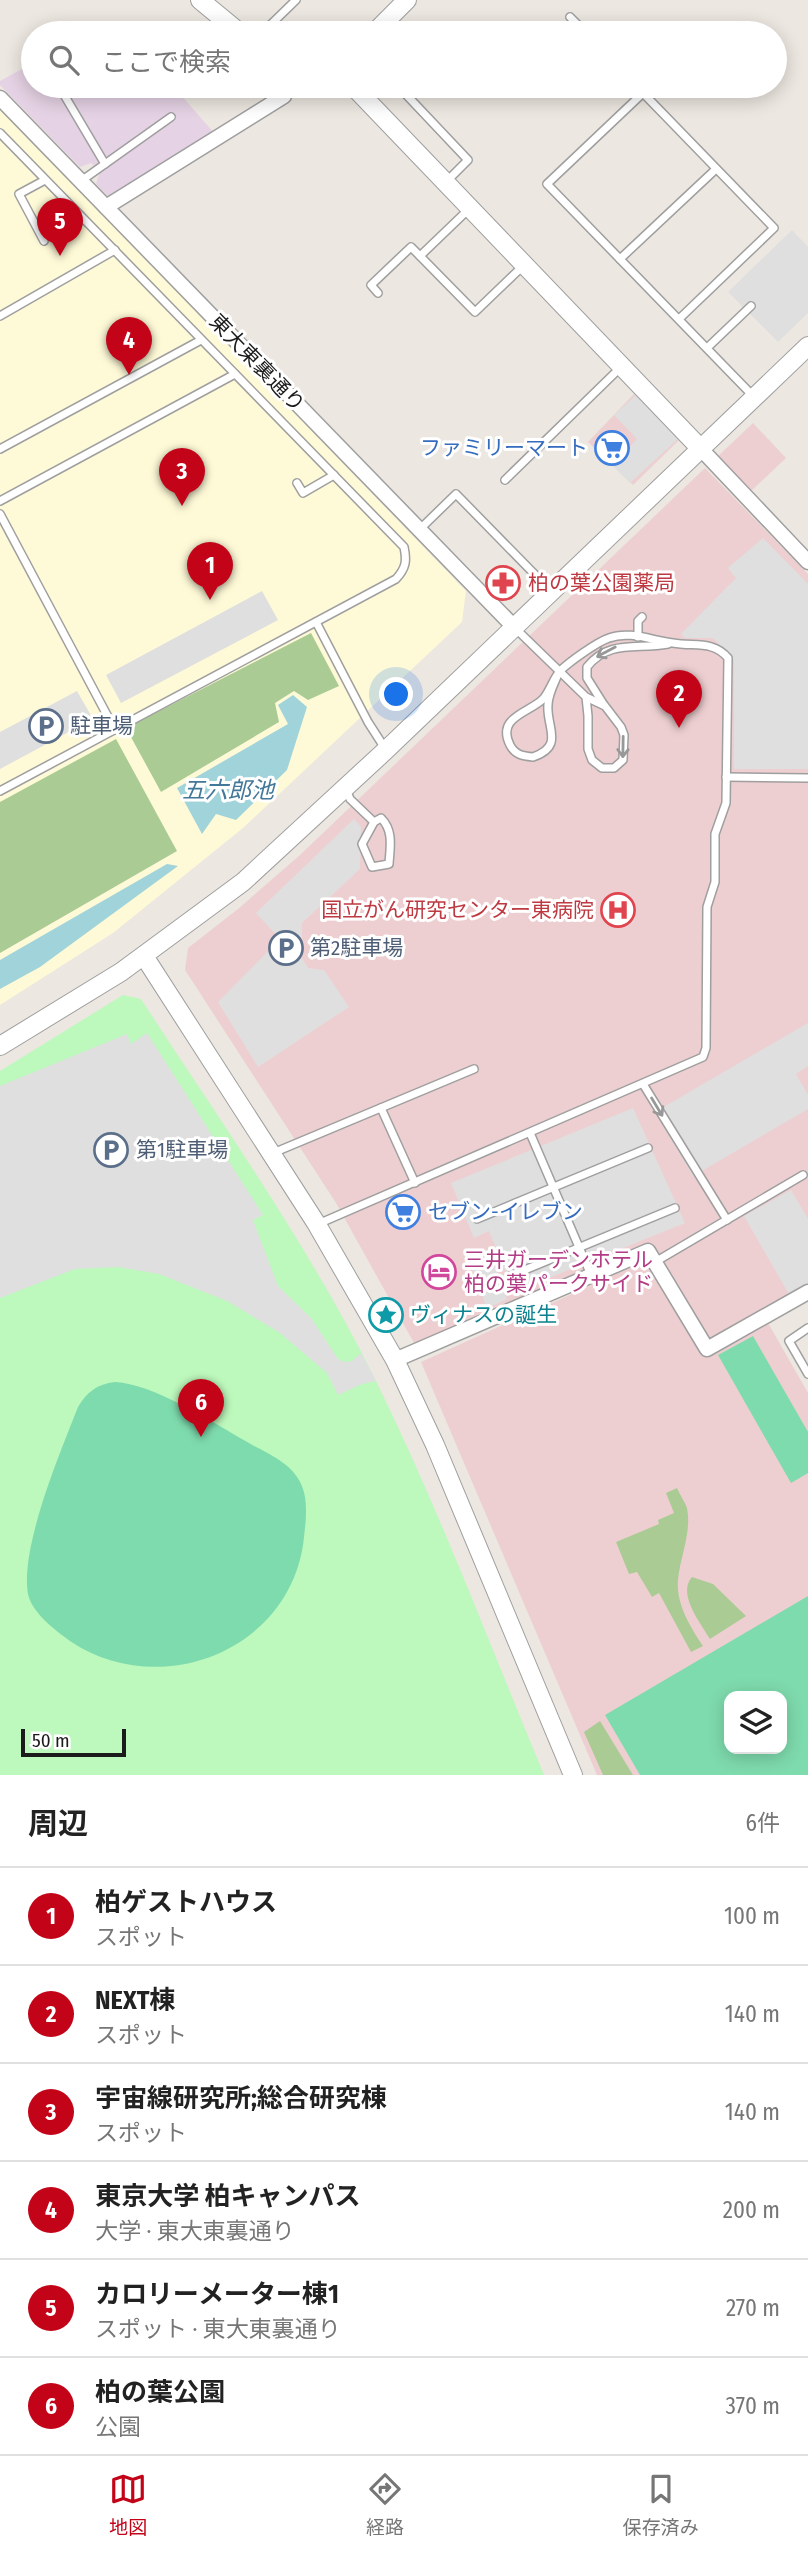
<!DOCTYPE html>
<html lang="ja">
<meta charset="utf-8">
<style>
:root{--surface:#fff;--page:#f6f6f6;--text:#222;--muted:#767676;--line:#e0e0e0;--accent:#c20318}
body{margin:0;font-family:"Fira Sans Condensed","Noto Sans JP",sans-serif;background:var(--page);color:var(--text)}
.controls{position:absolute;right:21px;bottom:21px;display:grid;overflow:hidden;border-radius:14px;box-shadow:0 4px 18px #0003}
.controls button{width:63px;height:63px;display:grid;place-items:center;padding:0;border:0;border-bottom:2px solid var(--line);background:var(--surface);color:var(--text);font:35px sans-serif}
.scale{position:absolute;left:21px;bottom:18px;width:105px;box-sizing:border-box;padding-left:7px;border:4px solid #1b1b1b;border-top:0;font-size:19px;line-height:24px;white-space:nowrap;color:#1b1b1b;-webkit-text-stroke:5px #fff;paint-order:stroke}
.you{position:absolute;left:397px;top:695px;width:24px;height:24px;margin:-18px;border:5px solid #fff;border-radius:50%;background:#1a73e8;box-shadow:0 0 0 10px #1a73e833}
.badge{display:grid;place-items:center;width:46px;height:46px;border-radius:50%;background:var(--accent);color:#fff;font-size:23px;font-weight:700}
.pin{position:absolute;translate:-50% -58px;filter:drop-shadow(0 2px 4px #0008)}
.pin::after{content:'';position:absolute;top:37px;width:24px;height:21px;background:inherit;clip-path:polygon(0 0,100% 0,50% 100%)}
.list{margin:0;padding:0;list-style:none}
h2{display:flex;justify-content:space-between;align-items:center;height:91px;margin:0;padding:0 28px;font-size:30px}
h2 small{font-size:23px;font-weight:400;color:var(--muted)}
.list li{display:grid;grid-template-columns:46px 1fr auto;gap:21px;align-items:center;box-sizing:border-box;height:98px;padding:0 28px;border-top:2px solid var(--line)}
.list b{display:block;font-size:26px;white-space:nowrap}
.list p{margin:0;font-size:23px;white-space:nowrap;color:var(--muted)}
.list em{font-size:23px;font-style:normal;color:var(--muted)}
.icon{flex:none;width:38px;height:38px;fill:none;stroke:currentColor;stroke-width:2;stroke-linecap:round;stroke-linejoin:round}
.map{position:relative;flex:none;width:808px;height:1775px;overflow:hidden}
.search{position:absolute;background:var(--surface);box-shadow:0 4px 18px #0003;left:21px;right:21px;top:21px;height:77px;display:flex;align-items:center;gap:18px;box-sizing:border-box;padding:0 24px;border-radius:38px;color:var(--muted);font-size:26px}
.sheet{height:679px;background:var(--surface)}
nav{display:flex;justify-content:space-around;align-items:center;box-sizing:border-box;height:98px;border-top:2px solid var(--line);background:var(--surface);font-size:19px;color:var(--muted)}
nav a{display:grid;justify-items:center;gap:4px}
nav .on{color:var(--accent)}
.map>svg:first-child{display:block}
.commercial{fill:#eecfd1;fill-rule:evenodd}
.industrial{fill:#e5d2e4}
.education{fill:#fefad7}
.forest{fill:#abcb95}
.park{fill:#bdf8bc}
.pitch{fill:#7edbad;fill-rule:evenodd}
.parking{fill:#dfdfdf}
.water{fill:#a0d3da}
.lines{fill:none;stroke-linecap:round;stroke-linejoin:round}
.service-casing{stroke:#9f9f9f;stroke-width:10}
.minor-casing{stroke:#9f9f9f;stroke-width:17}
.tertiary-casing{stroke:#9f9f9f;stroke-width:20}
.service{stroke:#fff;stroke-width:7}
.minor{stroke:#fff;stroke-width:14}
.tertiary{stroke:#fff;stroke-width:18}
.oneway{stroke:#989898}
.labels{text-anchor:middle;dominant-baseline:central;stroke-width:6;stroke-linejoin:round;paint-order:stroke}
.street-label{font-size:21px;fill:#1b1b1b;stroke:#fff}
.shop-label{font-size:21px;fill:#366cbe;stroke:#fff;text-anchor:end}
.health-label{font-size:21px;fill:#be3a42;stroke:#fff;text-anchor:start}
.service-label{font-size:21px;fill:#4e5e75;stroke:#fff;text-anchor:start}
.hotel-label{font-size:21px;fill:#b23c85;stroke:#fff;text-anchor:start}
.culture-label{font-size:21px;fill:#0d838f;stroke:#fff;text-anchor:start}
.water-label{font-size:23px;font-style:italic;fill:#447899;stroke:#fff}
</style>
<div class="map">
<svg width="808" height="1775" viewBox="0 0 808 1775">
<rect width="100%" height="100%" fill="#ece7e0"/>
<g class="commercial">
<path d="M634,394l45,46 -46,45 -45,-43z"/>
<path d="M753,423l33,35 -38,36 -33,-35z"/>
<path d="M705,468l103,106v714l-97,56 -60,-101 -237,100 -78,-140 -151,-233 3,-22 50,-39 62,-54z"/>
<path d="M645,1261l62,96 61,-34 40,70v382h-211l-176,-413zM729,1696h53v53h-53z"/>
</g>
<path class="industrial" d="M33,63v23h140l40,46 -104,65 -13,-13 4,-13 -9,-8 -11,4 -80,-82v-4z"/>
<path class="education" d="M0,108l466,483 -4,31 -219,206 -130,105 -113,72z"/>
<g class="forest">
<path d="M311,633l28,53 -31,14 -14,-9 -19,12 4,19 -118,70 -35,-64z"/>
<path d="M116,739l61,112 -177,102v-151z"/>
<path d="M677,1488c3,7 8,14 10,20 5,24 -7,49 -9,72 -2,24 12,46 25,66l-12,6 -32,-59 -7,4 -15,-25 -8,2 -13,-32 43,-18 -1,-4 16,-7 -8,-20z"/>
<path d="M692,1577l21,7 33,32 -36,23c-10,-17 -33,-45 -18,-62z"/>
<path d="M600,1721l33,54h-30l-19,-43z"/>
</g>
<path class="park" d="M123,995l18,4c81,125 169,248 235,382 63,128 113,262 168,394h-544v-704z"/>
<g class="pitch">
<path d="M753,1336l55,96v41l-17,10 -73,-128z"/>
<path d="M115,1382c40,2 98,41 134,61 17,10 40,19 50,37 10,17 7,39 5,57 -11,113 -144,165 -234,104 -15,-11 -38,-28 -42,-47 -8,-47 32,-141 50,-187 9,-15 19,-23 37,-25z"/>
<path d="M808,1596v179h-168l-35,-60zM729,1696h53v53h-53z"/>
</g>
<g class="parking">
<path d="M792,230l16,17v66l-30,29 -50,-50z"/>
<path d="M636,395l42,44 -48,44 -18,-18 25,-26 -23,-24z"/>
<path d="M763,538l45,46v185h-74v-109l-21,-22h-28l-4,-4 55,-56 -8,-10z"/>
<path d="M262,591l16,29 -157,83 -15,-28z"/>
<path d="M77,691l16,28 -93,50v-37z"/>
<path d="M354,819l7,8 -1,42 -58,54v35l6,10 16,2 25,37 -91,60 -40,-65 62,-63 -24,-26z"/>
<path d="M808,1023v43l-12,8 12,21v14l-115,67 -38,-64z"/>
<path d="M147,1033l116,182 -10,5 25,66 33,32 27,41 7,3 7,-1 9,-8 15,28 -14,3 -24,11 -11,-22 -47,-40 -53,-32 -68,-27 -41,-7 -43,2 -75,29v-212l127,-52 4,10z"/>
<path d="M633,1108l52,115 -171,69 -25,-61 -15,7 -23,-55z"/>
<path d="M791,1190l17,29v67l-18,10 -46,-80z"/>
<path d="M492,1260l15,39 -20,9 -16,-40z"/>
</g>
<g class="water">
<path d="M293,695l14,12 -20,63 -51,50 -20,-6 -14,20 -25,-46 111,-64 -10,-19z"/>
<path d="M167,864l11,2 -138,101 -40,22v-29z"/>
</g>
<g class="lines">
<g class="service-casing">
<g id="service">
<path d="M570,17l16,16"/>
<path d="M262,33l34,-33"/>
<path d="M398,86l70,74 -21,21"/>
<path d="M636,86l7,7 -96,91 207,213"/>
<path d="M63,93l42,71"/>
<path d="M643,93l131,135 -95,91"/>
<path d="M366,98l12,-12"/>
<path d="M0,133l404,414c3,14 2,21 -8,32l-396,212"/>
<path d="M81,181l90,-64"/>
<path d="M470,208l-50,48 55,56 49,-47"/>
<path d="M44,241l-25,-47 26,-14"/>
<path d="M620,259l96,-90"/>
<path d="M378,293l-7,-8 40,-38 9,9"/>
<path d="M0,316l115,-66"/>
<path d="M707,348l44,-42"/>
<path d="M0,449l201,-109"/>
<path d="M505,480l116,-113"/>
<path d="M297,483l6,10 31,-18"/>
<path d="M0,501l235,-127"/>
<path d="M0,514l115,216"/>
<path d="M419,530l37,-36 95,97"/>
<path d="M316,622l52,100 18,28"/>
<path d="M516,629l70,68 19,9 16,21 3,8 -1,25 -9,8h-12l-10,-8 -4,-11v-33l-2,-19"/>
<path d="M638,637v-16l4,-4"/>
<path d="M604,705l-17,-27v-11c22,-28 50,-17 81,-23"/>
<path d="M726,777l82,1"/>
<path d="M346,789l4,10 24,23"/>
<path d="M381,818c13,13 9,29 8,46l-17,3 -10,-23 12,-22z"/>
<path d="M643,1084l84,136"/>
<path d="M381,1108l34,75"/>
<path d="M530,1133l61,142"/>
<path d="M273,1153l201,-84"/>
<path d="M477,1219l171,-71"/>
<path d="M318,1224l385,-167 3,-9 1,-141 8,-25v-48l11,-31 2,-145c-15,-18 -34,-11 -55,-15 -20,-2 -43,-13 -64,-5 -12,4 -40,24 -49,33 -7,8 -10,20 -17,28 -14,14 -47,18 -33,46 5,10 13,11 23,12 32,-11 13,-30 15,-52 0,-11 7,-23 11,-33"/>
<path d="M655,1262l148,-87"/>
<path d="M510,1276l165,-68"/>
<path d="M808,1328l-19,13 19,33"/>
</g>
</g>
<g class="minor-casing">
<g id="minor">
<path d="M0,98l515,530"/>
<path d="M106,207l178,-111"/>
<path d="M701,449l107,113"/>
<path d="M395,1360l253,-109 59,98 101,-57"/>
</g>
</g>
<g class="tertiary-casing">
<g id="tertiary">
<path d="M200,0l40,33"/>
<path d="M374,33l33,-33"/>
<path d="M353,86l348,363"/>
<path d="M144,956l172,267 79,137 40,85 138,330"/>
<path d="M0,1046l121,-74 122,-90 143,-132 422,-404"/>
</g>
</g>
<use href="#service" class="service"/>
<use href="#minor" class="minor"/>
<use href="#tertiary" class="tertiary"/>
</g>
<defs><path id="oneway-shaft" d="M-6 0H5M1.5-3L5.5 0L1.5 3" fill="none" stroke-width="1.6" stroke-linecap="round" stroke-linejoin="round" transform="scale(1.75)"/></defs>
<g class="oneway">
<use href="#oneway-shaft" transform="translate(606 652) rotate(152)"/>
<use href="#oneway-shaft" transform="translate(623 747) rotate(91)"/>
<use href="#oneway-shaft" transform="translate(657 1107) rotate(59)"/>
</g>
<defs>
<g id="supermarket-ring" transform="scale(1.75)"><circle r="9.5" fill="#fff" stroke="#3f7fe0" stroke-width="1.5"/><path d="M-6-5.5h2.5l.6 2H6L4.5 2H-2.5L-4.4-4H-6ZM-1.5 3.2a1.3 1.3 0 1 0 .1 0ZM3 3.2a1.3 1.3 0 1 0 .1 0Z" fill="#3f7fe0"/></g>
<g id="pharmacy-ring" transform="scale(1.75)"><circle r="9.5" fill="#fff" stroke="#e0444e" stroke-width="1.5"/><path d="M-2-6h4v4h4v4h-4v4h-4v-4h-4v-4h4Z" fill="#e0444e"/></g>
<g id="parking-ring" transform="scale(1.75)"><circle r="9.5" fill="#fff" stroke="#5c6f8a" stroke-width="1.5"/><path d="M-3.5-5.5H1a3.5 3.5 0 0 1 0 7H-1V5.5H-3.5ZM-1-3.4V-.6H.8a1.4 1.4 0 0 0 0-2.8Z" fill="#5c6f8a"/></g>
<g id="hospital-ring" transform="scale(1.75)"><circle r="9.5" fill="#fff" stroke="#e0444e" stroke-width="1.5"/><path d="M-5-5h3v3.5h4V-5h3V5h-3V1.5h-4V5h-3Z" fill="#e0444e"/></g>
<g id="hotel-ring" transform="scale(1.75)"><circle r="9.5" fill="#fff" stroke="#d1479c" stroke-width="1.5"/><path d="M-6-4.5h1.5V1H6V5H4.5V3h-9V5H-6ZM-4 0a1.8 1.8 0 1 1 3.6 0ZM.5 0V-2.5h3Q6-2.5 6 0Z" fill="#d1479c"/></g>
<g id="sight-ring" transform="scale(1.75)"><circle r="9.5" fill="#fff" stroke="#0f9aa8" stroke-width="1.5"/><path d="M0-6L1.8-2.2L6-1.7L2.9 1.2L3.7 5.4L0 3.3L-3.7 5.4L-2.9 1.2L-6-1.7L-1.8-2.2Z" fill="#0f9aa8"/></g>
</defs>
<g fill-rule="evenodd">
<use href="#supermarket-ring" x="612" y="448"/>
<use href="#pharmacy-ring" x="503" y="583"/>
<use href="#parking-ring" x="46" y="726"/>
<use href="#hospital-ring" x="618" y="910"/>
<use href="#parking-ring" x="286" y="948"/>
<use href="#parking-ring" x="111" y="1150"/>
<use href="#supermarket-ring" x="403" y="1212"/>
<use href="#hotel-ring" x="439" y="1272"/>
<use href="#sight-ring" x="386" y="1315"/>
</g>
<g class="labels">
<g class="street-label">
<text transform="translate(257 363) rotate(46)">東大東裏通り</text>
</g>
<g class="shop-label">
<text x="588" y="448">ファミリーマート</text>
<text x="428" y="1212" text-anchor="start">セブン-イレブン</text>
</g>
<g class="health-label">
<text x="528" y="583">柏の葉公園薬局</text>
<text x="594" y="910" text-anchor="end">国立がん研究センター東病院</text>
</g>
<g class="service-label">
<text x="70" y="726">駐車場</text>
<text x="310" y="948">第2駐車場</text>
<text x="136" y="1150">第1駐車場</text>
</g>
<g class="hotel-label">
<text x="464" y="1260">三井ガーデンホテル<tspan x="464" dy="24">柏の葉パークサイド</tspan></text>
</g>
<g class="culture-label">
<text x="410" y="1315">ヴィナスの誕生</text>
</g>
<g class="water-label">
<text x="228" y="790">五六郎池</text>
</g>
</g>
</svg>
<div class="controls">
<button><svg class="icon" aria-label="layers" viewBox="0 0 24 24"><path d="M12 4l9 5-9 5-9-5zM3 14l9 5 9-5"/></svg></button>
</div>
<div class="scale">50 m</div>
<div class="you"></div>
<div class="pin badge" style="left:210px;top:600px">1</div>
<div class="pin badge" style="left:679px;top:728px">2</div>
<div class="pin badge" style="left:182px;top:506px">3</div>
<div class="pin badge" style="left:129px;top:375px">4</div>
<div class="pin badge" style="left:60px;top:256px">5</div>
<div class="pin badge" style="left:201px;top:1437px">6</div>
<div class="search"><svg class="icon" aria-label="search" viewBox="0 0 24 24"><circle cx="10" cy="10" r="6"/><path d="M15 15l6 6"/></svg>ここで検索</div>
</div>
<section class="sheet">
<h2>周辺<small>6件</small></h2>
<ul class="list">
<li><span class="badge">1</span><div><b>柏ゲストハウス</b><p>スポット</p></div><em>100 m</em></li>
<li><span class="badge">2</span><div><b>NEXT棟</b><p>スポット</p></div><em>140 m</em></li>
<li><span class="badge">3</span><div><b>宇宙線研究所;総合研究棟</b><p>スポット</p></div><em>140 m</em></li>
<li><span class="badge">4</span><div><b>東京大学 柏キャンパス</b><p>大学 · 東大東裏通り</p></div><em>200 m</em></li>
<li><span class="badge">5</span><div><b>カロリーメーター棟1</b><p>スポット · 東大東裏通り</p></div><em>270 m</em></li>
<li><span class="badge">6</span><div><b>柏の葉公園</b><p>公園</p></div><em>370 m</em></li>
</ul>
</section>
<nav>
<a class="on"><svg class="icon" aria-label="map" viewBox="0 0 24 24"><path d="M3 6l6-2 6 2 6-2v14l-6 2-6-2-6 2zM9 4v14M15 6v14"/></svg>地図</a>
<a><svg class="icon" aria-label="directions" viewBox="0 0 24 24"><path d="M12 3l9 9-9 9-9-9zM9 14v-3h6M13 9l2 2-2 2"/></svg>経路</a>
<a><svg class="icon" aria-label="saved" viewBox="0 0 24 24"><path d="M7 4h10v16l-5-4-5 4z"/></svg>保存済み</a>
</nav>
